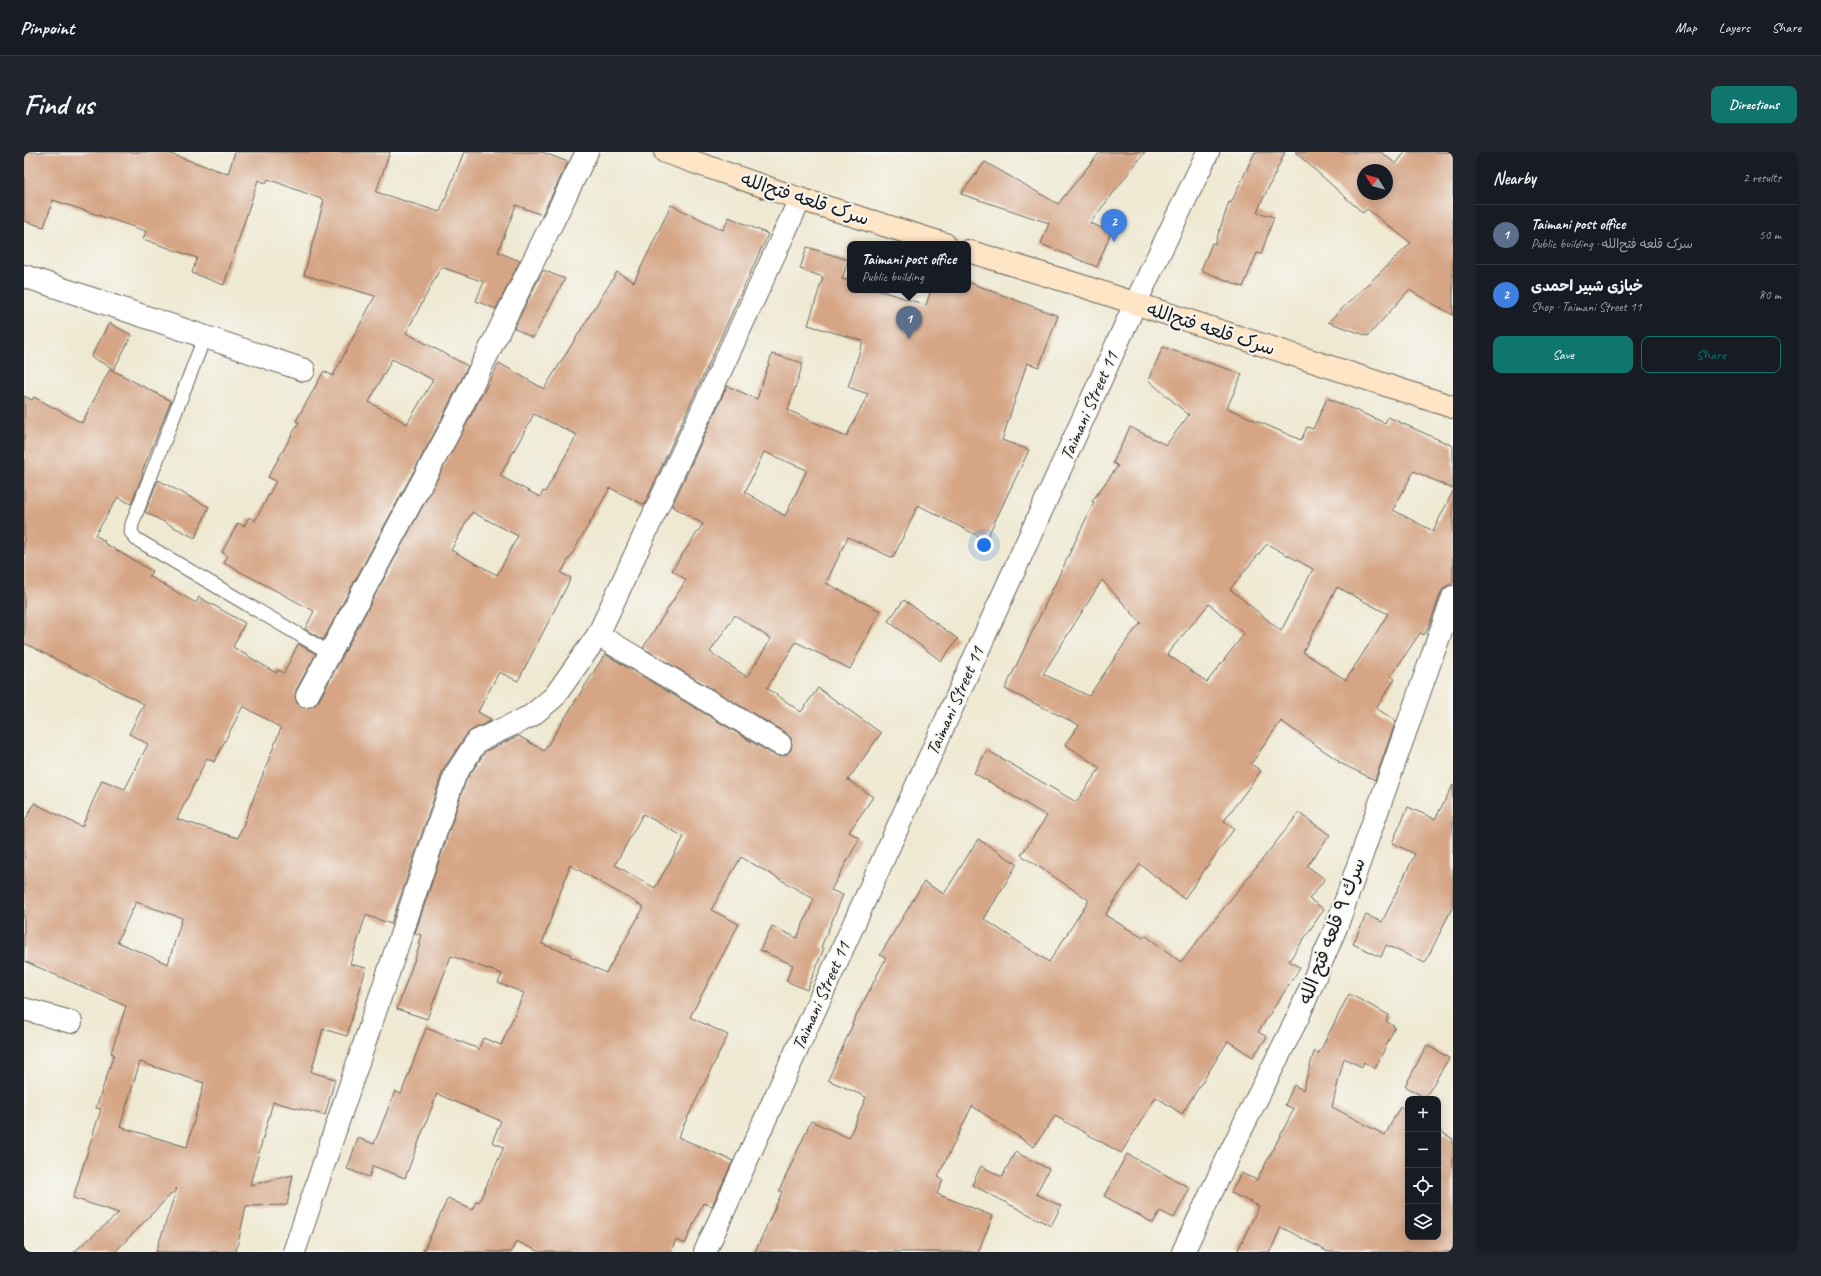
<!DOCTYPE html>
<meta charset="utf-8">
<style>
:root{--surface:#171b24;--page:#20242c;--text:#f1f3f6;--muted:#9ea1a6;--line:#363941;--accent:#0f766e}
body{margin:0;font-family:Caveat,"Playpen Sans Arabic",sans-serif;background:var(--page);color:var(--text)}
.controls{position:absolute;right:12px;bottom:12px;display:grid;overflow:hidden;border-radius:8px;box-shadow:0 2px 10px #0003}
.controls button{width:36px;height:36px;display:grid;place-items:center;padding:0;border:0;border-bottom:1px solid var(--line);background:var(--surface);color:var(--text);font:20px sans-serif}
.compass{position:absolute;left:1333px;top:12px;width:36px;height:36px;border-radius:50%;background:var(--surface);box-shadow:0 2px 10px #0003;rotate:307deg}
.you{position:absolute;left:960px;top:393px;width:14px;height:14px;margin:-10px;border:3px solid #fff;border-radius:50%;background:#1a73e8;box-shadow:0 0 0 6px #1a73e833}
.badge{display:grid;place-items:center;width:26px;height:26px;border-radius:50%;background:var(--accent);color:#fff;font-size:13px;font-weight:700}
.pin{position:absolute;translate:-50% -33px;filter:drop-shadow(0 1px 2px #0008)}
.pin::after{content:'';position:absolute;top:21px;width:14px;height:12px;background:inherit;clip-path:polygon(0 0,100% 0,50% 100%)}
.popup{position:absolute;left:823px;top:89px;width:124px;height:52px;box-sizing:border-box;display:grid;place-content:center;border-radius:8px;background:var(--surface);filter:drop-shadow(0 1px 3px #0005);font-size:13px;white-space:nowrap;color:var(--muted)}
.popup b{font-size:15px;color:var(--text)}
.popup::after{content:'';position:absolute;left:50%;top:100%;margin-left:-8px;border:8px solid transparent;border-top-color:var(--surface)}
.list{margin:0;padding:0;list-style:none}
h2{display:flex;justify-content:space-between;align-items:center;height:52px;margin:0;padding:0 16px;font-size:17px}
h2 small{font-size:13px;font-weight:400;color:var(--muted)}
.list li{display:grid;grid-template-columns:26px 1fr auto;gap:12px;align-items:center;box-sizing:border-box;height:60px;padding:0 16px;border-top:1px solid var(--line)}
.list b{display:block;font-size:15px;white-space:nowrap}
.list p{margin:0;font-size:13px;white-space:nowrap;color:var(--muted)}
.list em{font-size:13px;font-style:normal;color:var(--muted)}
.actions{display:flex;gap:8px;padding:12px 16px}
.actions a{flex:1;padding:9px 0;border:1px solid var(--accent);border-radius:8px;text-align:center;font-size:14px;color:var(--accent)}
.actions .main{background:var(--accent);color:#fff}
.icon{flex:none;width:22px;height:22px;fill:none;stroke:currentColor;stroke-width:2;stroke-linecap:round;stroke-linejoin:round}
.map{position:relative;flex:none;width:1429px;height:1100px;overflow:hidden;border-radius:8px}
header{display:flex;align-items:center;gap:24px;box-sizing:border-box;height:56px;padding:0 20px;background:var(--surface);border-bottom:1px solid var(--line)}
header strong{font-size:19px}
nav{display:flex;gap:22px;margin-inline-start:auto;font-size:14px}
.intro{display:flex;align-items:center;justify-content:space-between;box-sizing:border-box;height:96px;padding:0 24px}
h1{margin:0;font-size:28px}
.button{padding:10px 18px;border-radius:8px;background:var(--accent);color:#fff;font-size:14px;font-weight:700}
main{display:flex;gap:24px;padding:0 24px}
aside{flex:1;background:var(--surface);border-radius:8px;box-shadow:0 2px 10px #0003}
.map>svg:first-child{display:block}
.building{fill:#d5a585;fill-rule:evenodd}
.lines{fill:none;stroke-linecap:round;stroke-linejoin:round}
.service-casing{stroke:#66645c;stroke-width:15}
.minor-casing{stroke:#66645c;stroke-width:24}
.secondary-casing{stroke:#66645c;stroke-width:24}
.service{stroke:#fff;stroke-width:13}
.minor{stroke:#fff;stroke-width:22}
.secondary{stroke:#fde5c5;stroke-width:22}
.labels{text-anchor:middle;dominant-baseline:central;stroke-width:4;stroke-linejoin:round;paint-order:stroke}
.street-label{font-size:19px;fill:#1c1c1c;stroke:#f6f6f2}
</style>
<header>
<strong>Pinpoint</strong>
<nav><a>Map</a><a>Layers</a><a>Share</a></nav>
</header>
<div class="intro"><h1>Find us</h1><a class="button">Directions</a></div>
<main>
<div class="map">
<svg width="1429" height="1100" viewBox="0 0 1429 1100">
<rect width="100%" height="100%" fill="#f6f6f2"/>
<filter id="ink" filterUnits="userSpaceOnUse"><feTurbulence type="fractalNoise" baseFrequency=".025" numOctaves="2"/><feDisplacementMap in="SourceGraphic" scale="8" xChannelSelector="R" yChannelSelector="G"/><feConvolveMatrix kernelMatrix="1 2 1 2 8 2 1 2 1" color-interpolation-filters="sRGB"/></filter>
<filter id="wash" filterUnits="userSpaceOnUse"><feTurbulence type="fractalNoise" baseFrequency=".012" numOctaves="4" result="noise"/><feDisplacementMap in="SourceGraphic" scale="16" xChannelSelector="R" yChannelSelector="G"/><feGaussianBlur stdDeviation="0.9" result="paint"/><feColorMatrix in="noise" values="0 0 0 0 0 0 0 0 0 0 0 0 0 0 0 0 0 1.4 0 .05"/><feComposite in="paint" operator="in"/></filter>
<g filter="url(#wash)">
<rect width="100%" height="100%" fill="#efe9d2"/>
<g id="blocks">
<g class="building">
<path d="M0,0h141l63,22 7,-22h155l-14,40 64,20 24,-60h78l26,10 -26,53 -26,-10 -18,47 22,9 -24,48 -20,-8 8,-19 -43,-15 -35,66 62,33 -28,56 -117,218 -18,-11 9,-18 -90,-48 4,-7 -6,-4 16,-29 6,3 5,-9 6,4 21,-40 -8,-4 31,-55 -3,-1 28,-50 9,5 42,-80 -71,-21 20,-75 -56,-21 -2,4 -8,-3 -34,105 -32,-12 5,-15 -54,-19 3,-8 -93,-31 -9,27 -20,-6zM368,207l41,21 -26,44 -38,-22z"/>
<path d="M1076,0h45l-55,71 21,9 -14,35 -56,-23 8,-21 -88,-29 24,-32 73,42z"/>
<path d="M1231,0h30l-28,60 17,5 -13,37 -4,-1 -14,34 -42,-17 11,-27 3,1 14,-42 2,1z"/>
<path d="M1271,0h86l15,12 9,-12h48v163l-44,-25 -41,46 -40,-14 83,-79 -44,-34 -4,4zM1339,18h24v24h-24z"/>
<path d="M647,53l52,25 6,-13 39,17 -124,271 -34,-17 -49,85 10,5 -53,103 -19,-9 -21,40 14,8 -20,10 -5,4 -23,34 -53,156 -25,-9 -16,49 16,4 -19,68 -24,-7 -12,43 24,7 -10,36 -52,-13 -23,83 43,-10 -6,30 -41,1 -10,46h-80l21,-64 -62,64h-41l45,-39 -46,-15 28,-89 -5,-1 18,-54 -3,-1 15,-47 -102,-45v-138l10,-20 48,24 20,-47 23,9 23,-45 -19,-10 15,-30 -120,-61v-247l8,4 2,-3 48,26 28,-54 61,32 -29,71 1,1 -12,31 -13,-7 -23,38 10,6 -1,2 48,28 -3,5 47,27 3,-6 46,26 -12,24 43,26 2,-3 6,3 14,-29 18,10 -20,36 -1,6 2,7 4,4 7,1 6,-2 4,-4 181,-339 45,26 73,-117 17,10zM510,262l43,21 -32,57 -2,-1 -3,6 -40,-21zM448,360l46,24 -21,39 -46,-25zM219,554l38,22 -43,110 -61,-19 30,-61 7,4zM112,750l46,16 -14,46 -51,-22zM116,910l64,21 -17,64 -67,-20z"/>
<path d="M783,95l41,13 -6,19 8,2v9h28l48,15 5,-15h37v-8l90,34 -19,51 -12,-4 -25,77 27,10 -43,90 -68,-35 -25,53 -45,-21 -22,46 54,28 -30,58 -54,-27 -29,46 34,24 17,-24 63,45 -33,47 25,17 -24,35 11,6 -29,52 12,5 -22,52 3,1 -17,42 -21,-9 7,-16 -33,-15 12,-24 25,12 17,-39 -73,-42 -30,53 28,14 -49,93 38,18 -50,102 55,24 -21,45 -9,-3 -18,41 -9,-4 -5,12h-131l-24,-11 -5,11h-88l25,-54 24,12 4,-9 3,1 25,-55 -12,-5 9,-21 -64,-27 -32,84 -32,-12 -4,11 -22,-8 11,-31 16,6 21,-53 6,3 25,-66 53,21 4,-11 18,7 23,-52 -26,-10 4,-9 -51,-18 -24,63 -30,-10 23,-65h-2l3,-9 -6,-2 51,-153 20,-29 33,-15 25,15 61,-97 169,101 5,1 7,-1 5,-5 1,-5 -1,-7 -5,-5 -143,-85 43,-68 -14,-10 31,-46 -31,-18 55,-120 30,13 15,-45 31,9 -15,47 58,27 22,-43 -20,-7 15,-46 -55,-16 15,-48 -23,-8zM740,300l43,18 -22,46 -40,-24zM711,463l36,24 -24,38 -37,-25zM619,662l41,23 -29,51 -40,-23zM546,713l74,42 -38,66 -36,-17v-2l-28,-10z"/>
<path d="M519,118l22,9 -32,59 -19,-10z"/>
<path d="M85,171l23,12 -18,34 -23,-12z"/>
<path d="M1139,195l79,27 -15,34 74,32 6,-13 6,2 14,-31 58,25 3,-6 65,29v43l-39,-18 -21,39 40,21 20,-40v92l-8,4 -4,5 -12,34 -5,9 -4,-2 -29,43 4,3 -19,29 20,13 -21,59 -37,-18 1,-1 -58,-40 -30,43 10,7 -37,50 10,8 -50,70 -44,-35 -35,51 38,23 2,-3 36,27 118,-149 31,22 -23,31 18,13 -16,20 15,10 -35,52 11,7 -42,64 9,5 -14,20 -25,-16 -46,73 -26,-17 -35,56 -66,-37 -21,31 -62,-41 -34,71 5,3 -6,14 56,22 -15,36h-223l27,-60 -3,-1 32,-70 38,17 17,-41 -38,-17 25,-56h-1l34,-66 -6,-3 44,-73 20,12 34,-55 39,25 -33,55 65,43 40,-62 -68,-45 26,-39 -73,-43 13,-23 89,52 24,-34 -35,-24 14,-19 -74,-36 89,-187 -2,-1 26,-35 -5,-3 17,-36 36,18 23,-30 -41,-35zM1243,392l46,25 -32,62 -51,-42zM1078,428l39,43 -12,14 -40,59 -46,-22zM1313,435l51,27 -42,66 -43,-28zM1185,452l35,30 -37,48 -40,-28z"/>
<path d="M134,328l51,27 -14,31 -50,-26z"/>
<path d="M880,448l54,39 -17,22 -53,-40z"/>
<path d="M1429,633v121l-28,57 -39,-18 -5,12 -28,-13 13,-29 16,7 33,-68 -23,-11 16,-36 27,12z"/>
<path d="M1325,842l40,21 -3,6 9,6 -20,42 -11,-7 -2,5 -18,-9 -12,49 53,28 15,-28 8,5v125h30v-107l15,9v113h-125l-47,-25 -11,25h-33l22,-46 -28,-13 10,-20 16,7 37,-71 -9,-4 9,-20 9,5 11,-38 5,1z"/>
<path d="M1403,893l22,13 -24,40 -20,-12z"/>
<path d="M991,1000l34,17 -13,25 25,12 -10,20 -79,-41 9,-19 21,11z"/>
<path d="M1103,1002l63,34 -16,30 -14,-7 -7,12 -49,-27z"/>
</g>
</g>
</g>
<g filter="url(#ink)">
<use href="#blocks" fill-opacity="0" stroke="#66645c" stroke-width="1"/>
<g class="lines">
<g class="service-casing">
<path id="service" d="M181,184l-73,188 -1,8 5,7 194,114"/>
</g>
<g class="minor-casing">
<g id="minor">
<path d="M0,124l280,94"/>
<path d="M574,483l182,109"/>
<path d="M283,544l144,-268 136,-276"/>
<path d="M0,857l47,13"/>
<path d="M270,1100l161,-477 22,-34 54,-25 23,-19 44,-62 202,-436"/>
<path d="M681,1100l430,-948 73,-152"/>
<path d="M1159,1100l61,-128 54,-107 39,-92 116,-328"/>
</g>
</g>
<g class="secondary-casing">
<g id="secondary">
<path d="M641,0l135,47 145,45"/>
<path d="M944,99l111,34 374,122"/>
</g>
</g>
<use href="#service" class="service"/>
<use href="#minor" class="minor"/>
<use href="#secondary" class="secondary"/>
</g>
</g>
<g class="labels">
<g class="street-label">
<text transform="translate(781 47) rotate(18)">سرک قلعه فتح‌الله</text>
<text transform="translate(1187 177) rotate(18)">سرک قلعه فتح‌الله</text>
<text transform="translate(1065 254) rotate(-66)">Taimani Street 11</text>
<text transform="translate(931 549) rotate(-66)">Taimani Street 11</text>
<text transform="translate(1308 779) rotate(-69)">سرك ٩ قلعه فتح الله</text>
<text transform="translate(797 844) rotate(-66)">Taimani Street 11</text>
</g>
</g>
</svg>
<div class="controls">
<button>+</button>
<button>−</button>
<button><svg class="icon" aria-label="locate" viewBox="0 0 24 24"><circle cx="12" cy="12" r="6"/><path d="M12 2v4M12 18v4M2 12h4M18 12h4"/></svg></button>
<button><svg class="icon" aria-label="layers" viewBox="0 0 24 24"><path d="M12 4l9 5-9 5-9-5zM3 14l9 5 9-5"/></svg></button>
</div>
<svg class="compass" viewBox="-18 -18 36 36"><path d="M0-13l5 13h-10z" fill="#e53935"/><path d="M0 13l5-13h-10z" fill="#9ea1a6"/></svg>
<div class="you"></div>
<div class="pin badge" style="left:885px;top:187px;background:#5c6f8a">1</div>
<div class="popup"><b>Taimani post office</b>Public building</div>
<div class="pin badge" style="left:1090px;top:90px;background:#3f7fe0">2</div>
</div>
<aside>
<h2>Nearby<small>2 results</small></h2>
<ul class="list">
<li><span class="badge" style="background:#5c6f8a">1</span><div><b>Taimani post office</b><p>Public building · سرک قلعه فتح‌الله</p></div><em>50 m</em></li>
<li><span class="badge" style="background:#3f7fe0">2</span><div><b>خبازی شبیر احمدی</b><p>Shop · Taimani Street 11</p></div><em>80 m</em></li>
</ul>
<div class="actions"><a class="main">Save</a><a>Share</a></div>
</aside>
</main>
